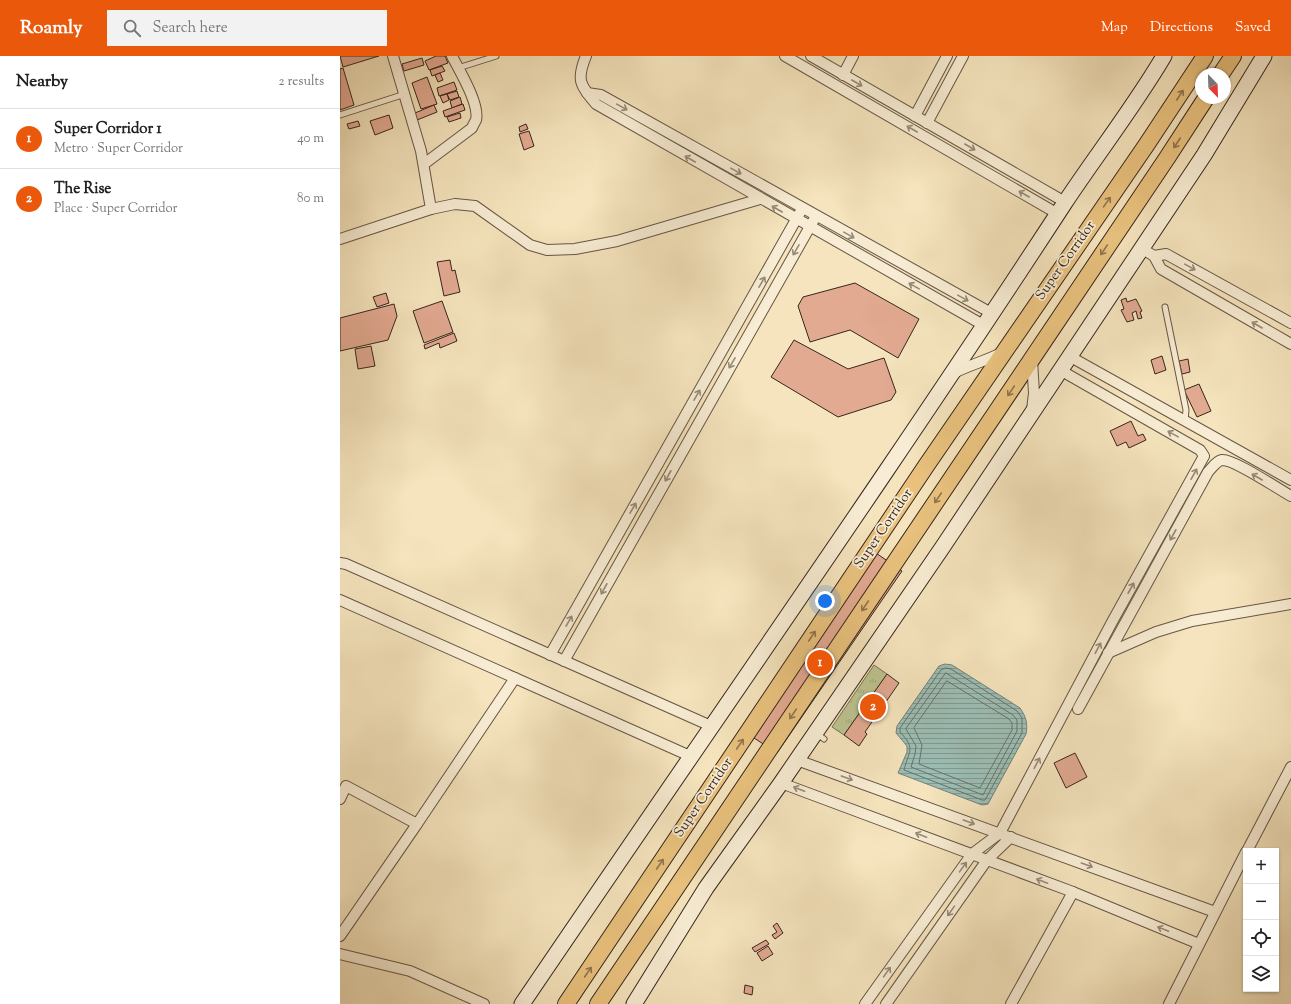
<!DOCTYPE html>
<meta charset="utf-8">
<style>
:root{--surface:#fff;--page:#f2f2f2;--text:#222;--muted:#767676;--line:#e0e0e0;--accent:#ea580c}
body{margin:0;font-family:"Sorts Mill Goudy",serif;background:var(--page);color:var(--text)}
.controls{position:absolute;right:12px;bottom:12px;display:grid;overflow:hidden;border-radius:0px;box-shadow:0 1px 3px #0004}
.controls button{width:36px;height:36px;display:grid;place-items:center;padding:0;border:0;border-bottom:1px solid var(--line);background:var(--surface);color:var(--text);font:20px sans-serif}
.compass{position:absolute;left:855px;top:12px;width:36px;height:36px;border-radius:50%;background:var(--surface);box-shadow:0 1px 3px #0004;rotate:157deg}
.you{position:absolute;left:485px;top:545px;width:14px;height:14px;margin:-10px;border:3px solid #fff;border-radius:50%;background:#1a73e8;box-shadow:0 0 0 6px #1a73e833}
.badge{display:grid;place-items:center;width:26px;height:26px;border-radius:50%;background:var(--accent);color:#fff;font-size:13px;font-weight:700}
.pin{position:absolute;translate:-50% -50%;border:2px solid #fff;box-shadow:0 1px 4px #0006}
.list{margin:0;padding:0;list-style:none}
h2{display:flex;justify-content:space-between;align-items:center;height:52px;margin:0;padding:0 16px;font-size:17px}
h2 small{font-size:13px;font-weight:400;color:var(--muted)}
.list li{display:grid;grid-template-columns:26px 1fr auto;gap:12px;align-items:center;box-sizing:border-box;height:60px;padding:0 16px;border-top:1px solid var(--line)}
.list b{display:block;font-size:15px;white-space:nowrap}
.list p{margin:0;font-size:13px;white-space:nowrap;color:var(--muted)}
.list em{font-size:13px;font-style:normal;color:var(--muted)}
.icon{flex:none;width:22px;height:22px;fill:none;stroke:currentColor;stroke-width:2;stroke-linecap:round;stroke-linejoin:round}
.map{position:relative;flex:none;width:951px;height:948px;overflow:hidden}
header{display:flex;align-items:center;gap:24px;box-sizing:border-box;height:56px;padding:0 20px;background:var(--accent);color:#fff}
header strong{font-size:19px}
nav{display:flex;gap:22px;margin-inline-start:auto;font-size:14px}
.search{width:280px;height:36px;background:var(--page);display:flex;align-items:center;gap:10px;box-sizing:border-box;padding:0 14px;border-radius:0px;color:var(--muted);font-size:15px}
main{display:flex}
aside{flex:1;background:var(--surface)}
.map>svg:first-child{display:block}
.park{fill:url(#park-tufts);stroke:#7a7556}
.water{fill:url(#water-rules);stroke:#738178}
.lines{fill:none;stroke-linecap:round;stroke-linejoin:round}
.shore{stroke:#697269;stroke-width:1}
.building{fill:#e3aa92;stroke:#36261d}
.lane-casing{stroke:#665645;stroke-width:7}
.street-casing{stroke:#665645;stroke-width:12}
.secondary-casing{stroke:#36261d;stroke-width:17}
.primary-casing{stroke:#36261d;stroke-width:18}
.lane{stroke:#f8edd4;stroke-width:5}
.street{stroke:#f8edd4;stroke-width:10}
.secondary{stroke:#f8edd4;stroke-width:15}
.primary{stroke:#eac27e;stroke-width:16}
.oneway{stroke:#978a78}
.oneway2{stroke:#90744e}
.labels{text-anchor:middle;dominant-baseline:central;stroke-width:3.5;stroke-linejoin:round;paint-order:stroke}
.street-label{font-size:14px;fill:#36261d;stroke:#f8edd4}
</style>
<header>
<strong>Roamly</strong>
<div class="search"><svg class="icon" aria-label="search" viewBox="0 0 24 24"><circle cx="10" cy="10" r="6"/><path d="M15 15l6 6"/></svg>Search here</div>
<nav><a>Map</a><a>Directions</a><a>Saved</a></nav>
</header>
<main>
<aside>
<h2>Nearby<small>2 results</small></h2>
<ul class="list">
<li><span class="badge">1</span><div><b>Super Corridor 1</b><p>Metro · Super Corridor</p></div><em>40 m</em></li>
<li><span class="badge">2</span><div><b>The Rise</b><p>Place · Super Corridor</p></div><em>80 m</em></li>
</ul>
</aside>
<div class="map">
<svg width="951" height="948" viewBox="0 0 951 948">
<defs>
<pattern id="park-tufts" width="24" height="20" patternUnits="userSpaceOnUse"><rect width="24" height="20" fill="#bdc490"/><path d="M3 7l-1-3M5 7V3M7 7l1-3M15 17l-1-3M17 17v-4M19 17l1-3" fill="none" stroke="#a3a87c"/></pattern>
<pattern id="water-rules" width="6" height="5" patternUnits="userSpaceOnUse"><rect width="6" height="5" fill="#9cbeb5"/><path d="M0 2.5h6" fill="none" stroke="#809a93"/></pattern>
</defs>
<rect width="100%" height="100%" fill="#f5e4bd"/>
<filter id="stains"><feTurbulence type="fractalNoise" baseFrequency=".005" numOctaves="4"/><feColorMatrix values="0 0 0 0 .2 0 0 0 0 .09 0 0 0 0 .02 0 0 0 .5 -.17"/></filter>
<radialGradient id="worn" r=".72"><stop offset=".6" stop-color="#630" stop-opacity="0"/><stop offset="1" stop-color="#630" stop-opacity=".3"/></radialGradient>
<path class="park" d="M534,609l13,9 -43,61 -12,-8z"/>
<path class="water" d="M605,608l7,1 68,43c6,9 8,15 6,26l-38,70 -6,1 -84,-32 9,-21v-6l-11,-13 1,-7 42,-60z"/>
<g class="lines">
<g class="shore">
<path d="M606,612l5,1 66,42 5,7v15l-37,67h-3l-78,-30c5,-20 12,-21 -4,-38v-4l41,-58z"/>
<path d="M606,617l67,42 4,5v11l-34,64 -72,-28 4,-13 1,-8 -10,-17z"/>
<path d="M607,625l62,38 3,4v7l-32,58 -61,-24 3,-19 -8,-17z"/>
</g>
</g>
<g class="building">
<path d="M0,0h39l-36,11z"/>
<path d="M96,0h9l3,7 -19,7 -4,-9z"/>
<path d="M82,2l2,7 -20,6 -2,-7z"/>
<path d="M102,10l3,5 -13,5 -2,-6z"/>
<path d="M3,12l11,37 -14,5v-41z"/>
<path d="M100,17l3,7 -5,2 -3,-7z"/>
<path d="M87,21l10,27 -16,5 -9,-26z"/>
<path d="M114,26l3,8 -18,6 -2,-8z"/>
<path d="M117,35l2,6 -9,3 -3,-6z"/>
<path d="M107,38l2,6 -6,3 -3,-7z"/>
<path d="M120,41l2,7 -10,4 -2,-7z"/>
<path d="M123,48l2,6 -20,7 -2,-6z"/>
<path d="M94,49l3,7 -20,8 -2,-7z"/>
<path d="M120,57l1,5 -12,4 -2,-5z"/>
<path d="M49,59l4,13 -18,7 -5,-14z"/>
<path d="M18,65l2,5 -11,3 -2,-5z"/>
<path d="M186,68l2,5 -8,3 -1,-5z"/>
<path d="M189,75l5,15 -10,4 -5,-16z"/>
<path d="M110,204l2,11 3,-1 5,22 -16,4 -7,-34z"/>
<path d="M515,227l64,36 -21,39 -48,-28 -40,12 -12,-36 5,-9z"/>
<path d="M46,237l3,10 -12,4 -4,-10z"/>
<path d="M786,242l1,4 9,-3 6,12 -2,1 2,6 -4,1 -2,-8 -4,2 2,7 -7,2 -6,-12 3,-1 -3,-9z"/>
<path d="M102,245l11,31 -29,11 -11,-32z"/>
<path d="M54,248l3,12 -9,24 -48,11v-33z"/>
<path d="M114,277l3,8 -17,7 -1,-5 -14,6 -1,-4z"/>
<path d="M454,284l54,29 36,-11 12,34 -5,8 -53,17 -67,-40z"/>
<path d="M31,290l4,20 -17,3 -3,-20z"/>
<path d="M822,300l4,14 -11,4 -4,-14z"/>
<path d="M848,303l2,13 -8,2 -3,-13z"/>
<path d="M859,328l12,27 -14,6 -13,-27z"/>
<path d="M791,365l7,15 5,-2 3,6 -17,8 -3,-6 -9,4 -7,-15z"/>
<path d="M536,497l26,18 -125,182 -26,-17z"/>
<path d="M547,618l12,9 -34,49 2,2 -8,12 -15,-11z"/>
<path d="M735,697l12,24 -21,11 -12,-25z"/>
<path d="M437,867l6,10 -8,6 -3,-4 5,-3 -4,-6z"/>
<path d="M426,884l3,4 -14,8 -3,-4z"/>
<path d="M428,890l5,8 -11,7 -5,-8z"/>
<path d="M405,929l8,2 -1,8 -8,-2z"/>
</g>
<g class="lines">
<g class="lane-casing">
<g id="lane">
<path d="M118,12l38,-12"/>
<path d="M0,59l65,-21"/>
<path d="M825,251l21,103 -1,10"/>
<path d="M476,677l8,6"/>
</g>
</g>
<g class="street-casing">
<g id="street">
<path d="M246,0c-10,24 -6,29 10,48l389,222"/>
<path d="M445,0l273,158"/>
<path d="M471,0l254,146"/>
<path d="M503,19l10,-19"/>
<path d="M247,37l14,2 392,219"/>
<path d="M575,60l32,-60"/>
<path d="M587,67l36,-67"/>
<path d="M84,108l48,-36c1,-3 3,-6 4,-8 4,-16 -17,-50 -24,-64"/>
<path d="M91,153l24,-5 20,2 55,39 17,5 28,-1 42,-8 143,-42"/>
<path d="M0,183l91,-30 -10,-58 -28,-95"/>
<path d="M801,192l13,8 7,13 130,75"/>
<path d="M814,200l12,-2 125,69"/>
<path d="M729,300l222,124"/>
<path d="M614,317c15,-8 32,-12 47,-20"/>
<path d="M692,354l2,-17 -2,-33"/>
<path d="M0,507l6,1 365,162"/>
<path d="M0,544l175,78"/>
<path d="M768,597l48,-21 36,-11 99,-17"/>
<path d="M210,599l252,-446"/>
<path d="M224,605l252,-445"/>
<path d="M738,653l130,-237c4,-4 8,-11 14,-12 12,-1 56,29 69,36"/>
<path d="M457,704l418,152"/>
<path d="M441,727l292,109 126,52"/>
<path d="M0,743l6,-13 71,38 98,-146 175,78"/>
<path d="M907,795l44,-84"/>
<path d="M0,880l77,-112"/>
<path d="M0,898l70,17 74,33"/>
<path d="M525,948l107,-150 28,-21 112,-211 92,-166 -4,-6 -140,-80"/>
<path d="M546,948l101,-144 24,-23"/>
<path d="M671,948l62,-112"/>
<path d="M829,948l77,-152"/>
</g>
</g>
<g class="secondary-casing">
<g id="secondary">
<path d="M182,948c181,-267 366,-530 542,-800 33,-50 70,-97 100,-148"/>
<path d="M294,948l72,-116 75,-105 161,-235 262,-393 60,-99"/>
</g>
</g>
<g class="primary-casing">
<g id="primary">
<path d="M881,18l12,-18"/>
<path d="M226,948l360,-538 221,-322 58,-88"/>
<path d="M258,948l569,-846 39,-60"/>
</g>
</g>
<use href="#lane" class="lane"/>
<use href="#street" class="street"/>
<use href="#secondary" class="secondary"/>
<use href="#primary" class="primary"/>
</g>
<defs><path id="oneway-shaft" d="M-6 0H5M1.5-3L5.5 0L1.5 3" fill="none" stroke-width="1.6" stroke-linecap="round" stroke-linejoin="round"/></defs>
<g class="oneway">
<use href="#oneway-shaft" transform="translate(517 27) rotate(30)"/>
<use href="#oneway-shaft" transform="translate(282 51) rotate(29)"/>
<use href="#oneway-shaft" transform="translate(572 73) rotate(-150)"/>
<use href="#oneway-shaft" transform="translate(630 91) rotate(30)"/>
<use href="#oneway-shaft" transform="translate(350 103) rotate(-150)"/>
<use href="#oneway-shaft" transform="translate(396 115) rotate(29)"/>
<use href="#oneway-shaft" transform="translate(684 138) rotate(-150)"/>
<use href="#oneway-shaft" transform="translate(437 153) rotate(-150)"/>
<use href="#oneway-shaft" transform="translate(509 179) rotate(29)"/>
<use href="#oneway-shaft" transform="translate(456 194) rotate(120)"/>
<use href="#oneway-shaft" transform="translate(850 211) rotate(29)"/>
<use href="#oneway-shaft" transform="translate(422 226) rotate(-60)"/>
<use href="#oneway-shaft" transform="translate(574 230) rotate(-151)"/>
<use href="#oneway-shaft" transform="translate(623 242) rotate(29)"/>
<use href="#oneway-shaft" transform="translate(917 269) rotate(-150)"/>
<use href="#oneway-shaft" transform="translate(392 307) rotate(120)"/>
<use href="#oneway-shaft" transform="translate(357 339) rotate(-60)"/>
<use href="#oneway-shaft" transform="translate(833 378) rotate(-151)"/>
<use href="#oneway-shaft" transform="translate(854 418) rotate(-61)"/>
<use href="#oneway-shaft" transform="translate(328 420) rotate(119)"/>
<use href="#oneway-shaft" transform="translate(917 421) rotate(-150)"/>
<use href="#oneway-shaft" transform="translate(293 452) rotate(-60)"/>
<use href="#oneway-shaft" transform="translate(833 479) rotate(119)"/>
<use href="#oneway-shaft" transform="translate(791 532) rotate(-61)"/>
<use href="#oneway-shaft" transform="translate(264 533) rotate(119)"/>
<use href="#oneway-shaft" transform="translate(229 565) rotate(-60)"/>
<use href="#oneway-shaft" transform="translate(758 592) rotate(-62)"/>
<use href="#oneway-shaft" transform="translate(697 707) rotate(-62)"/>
<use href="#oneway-shaft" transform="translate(507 722) rotate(20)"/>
<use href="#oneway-shaft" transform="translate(459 733) rotate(-159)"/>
<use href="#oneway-shaft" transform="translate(629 766) rotate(20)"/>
<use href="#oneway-shaft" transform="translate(581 779) rotate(-159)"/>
<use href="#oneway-shaft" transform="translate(747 809) rotate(20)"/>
<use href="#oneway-shaft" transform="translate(623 811) rotate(-54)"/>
<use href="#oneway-shaft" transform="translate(702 825) rotate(-159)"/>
<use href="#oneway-shaft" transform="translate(611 855) rotate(125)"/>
<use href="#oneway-shaft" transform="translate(823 873) rotate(-158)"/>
<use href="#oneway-shaft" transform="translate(547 916) rotate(-55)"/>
</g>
<g class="oneway2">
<use href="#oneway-shaft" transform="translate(840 39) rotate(-57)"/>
<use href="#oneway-shaft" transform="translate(837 87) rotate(123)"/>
<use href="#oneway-shaft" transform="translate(767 146) rotate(-55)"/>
<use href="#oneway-shaft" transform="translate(764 194) rotate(124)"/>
<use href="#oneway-shaft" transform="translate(671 335) rotate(124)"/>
<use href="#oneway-shaft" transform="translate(598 442) rotate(124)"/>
<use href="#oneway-shaft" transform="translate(525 550) rotate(124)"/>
<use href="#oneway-shaft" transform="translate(472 580) rotate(-56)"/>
<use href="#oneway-shaft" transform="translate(453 658) rotate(124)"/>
<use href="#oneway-shaft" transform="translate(400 688) rotate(-56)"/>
<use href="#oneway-shaft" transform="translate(320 808) rotate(-56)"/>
<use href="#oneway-shaft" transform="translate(248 916) rotate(-56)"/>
</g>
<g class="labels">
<g class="street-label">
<text transform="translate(726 205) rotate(-55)">Super Corridor</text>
<text transform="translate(544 473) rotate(-56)">Super Corridor</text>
<text transform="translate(364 742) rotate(-56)">Super Corridor</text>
</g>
</g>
<rect width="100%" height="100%" filter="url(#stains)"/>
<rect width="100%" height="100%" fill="url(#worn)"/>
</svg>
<div class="controls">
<button>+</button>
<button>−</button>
<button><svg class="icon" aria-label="locate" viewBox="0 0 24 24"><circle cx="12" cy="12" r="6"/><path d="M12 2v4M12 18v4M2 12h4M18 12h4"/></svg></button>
<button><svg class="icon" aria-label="layers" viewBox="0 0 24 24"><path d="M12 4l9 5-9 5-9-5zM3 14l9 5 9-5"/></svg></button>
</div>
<svg class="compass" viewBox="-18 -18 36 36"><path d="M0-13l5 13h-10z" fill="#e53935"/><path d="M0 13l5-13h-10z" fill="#767676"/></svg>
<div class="you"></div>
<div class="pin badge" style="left:480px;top:607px">1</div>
<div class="pin badge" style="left:533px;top:651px">2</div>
</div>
</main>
